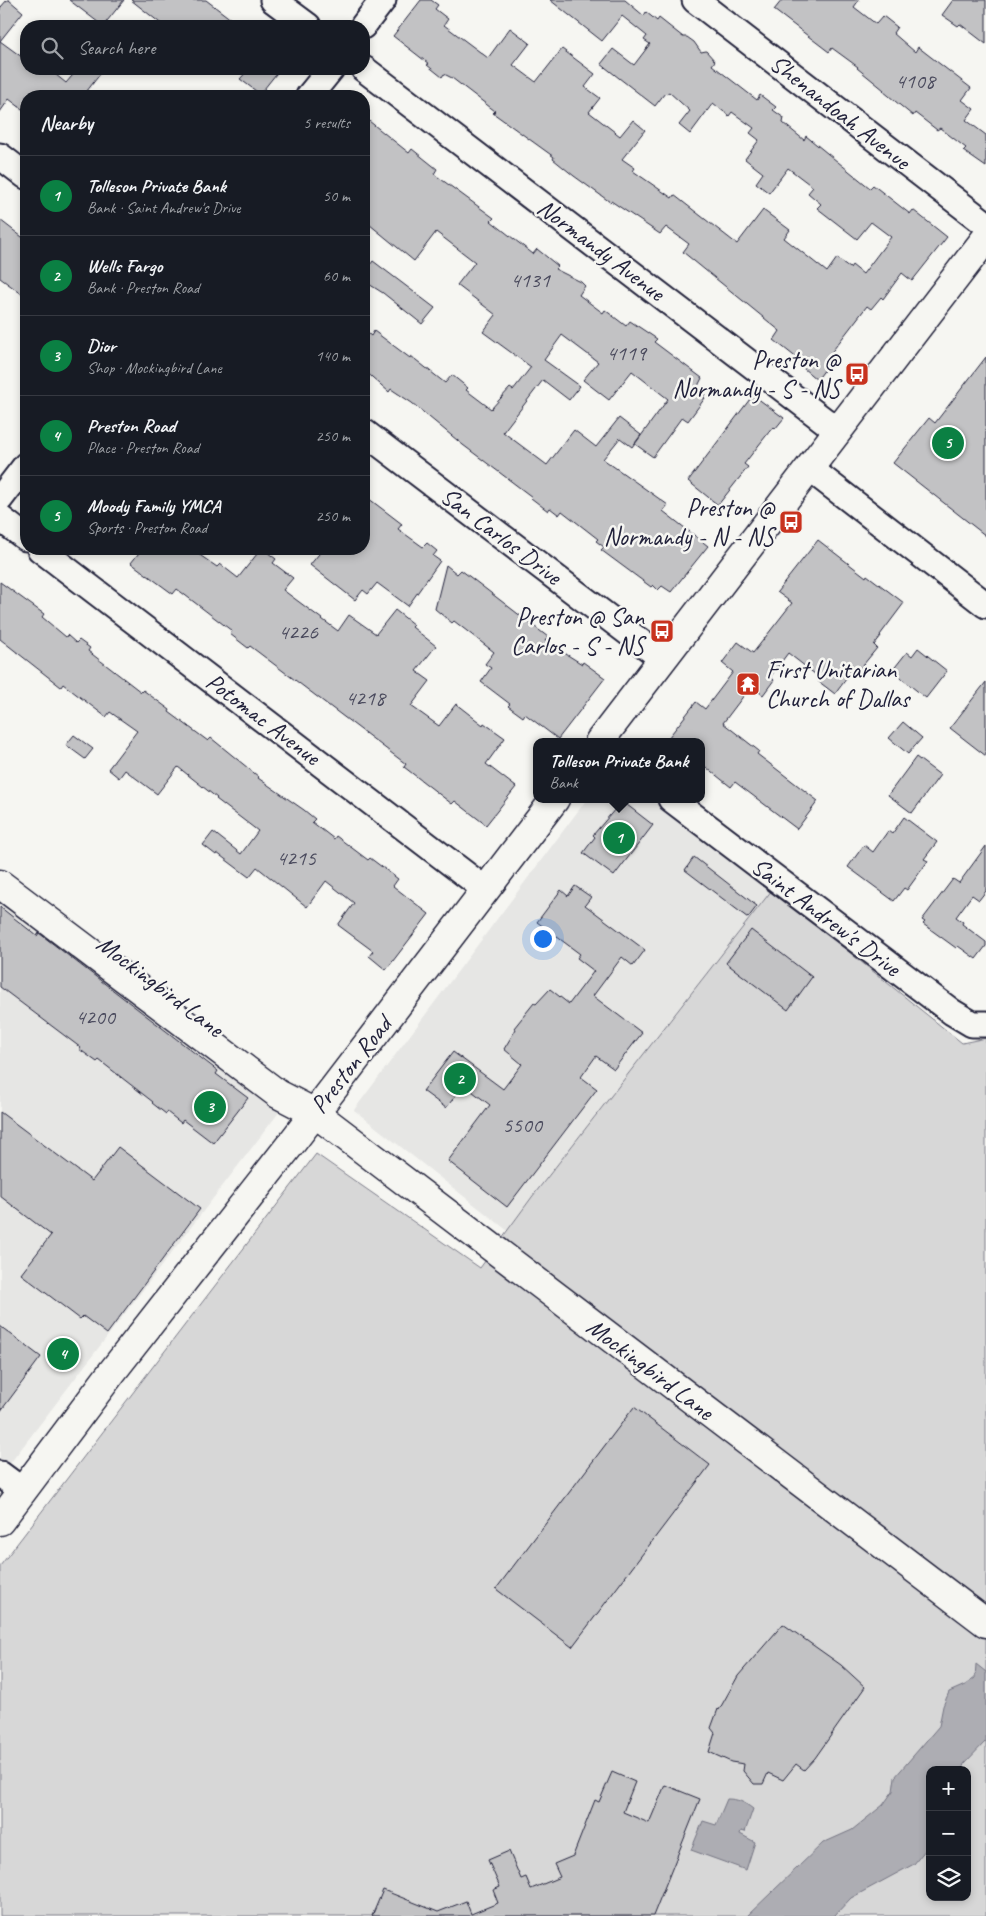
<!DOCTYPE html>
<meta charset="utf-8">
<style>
:root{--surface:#171b24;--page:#242831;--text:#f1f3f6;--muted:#9ea1a6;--line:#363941;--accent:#0b8043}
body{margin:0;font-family:Caveat,sans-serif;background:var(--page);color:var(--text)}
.controls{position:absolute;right:15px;bottom:15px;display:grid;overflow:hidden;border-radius:10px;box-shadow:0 2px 8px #0003}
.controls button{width:45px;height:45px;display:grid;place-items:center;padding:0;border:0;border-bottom:1px solid var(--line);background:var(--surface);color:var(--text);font:25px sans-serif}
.you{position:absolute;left:542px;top:938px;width:18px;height:18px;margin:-12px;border:4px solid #fff;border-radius:50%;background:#1a73e8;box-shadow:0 0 0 8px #1a73e833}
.badge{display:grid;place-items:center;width:32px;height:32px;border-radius:50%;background:var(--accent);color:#fff;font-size:16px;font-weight:700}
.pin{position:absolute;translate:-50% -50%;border:2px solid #fff;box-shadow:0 1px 5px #0006}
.popup{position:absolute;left:533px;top:738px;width:172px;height:65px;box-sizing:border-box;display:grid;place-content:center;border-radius:10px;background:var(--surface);filter:drop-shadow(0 1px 4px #0005);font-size:16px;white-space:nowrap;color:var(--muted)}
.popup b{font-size:19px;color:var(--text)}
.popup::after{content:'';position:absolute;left:50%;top:100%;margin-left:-10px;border:10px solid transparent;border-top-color:var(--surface)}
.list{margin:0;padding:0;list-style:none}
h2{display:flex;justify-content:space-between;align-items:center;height:65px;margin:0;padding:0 20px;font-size:21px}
h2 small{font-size:16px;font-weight:400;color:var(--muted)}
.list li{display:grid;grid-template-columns:32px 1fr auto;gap:15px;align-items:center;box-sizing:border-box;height:80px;padding:0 20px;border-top:1px solid var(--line)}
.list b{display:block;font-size:19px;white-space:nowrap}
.list p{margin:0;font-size:16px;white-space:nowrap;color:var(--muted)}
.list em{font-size:16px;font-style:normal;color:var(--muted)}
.icon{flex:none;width:28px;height:28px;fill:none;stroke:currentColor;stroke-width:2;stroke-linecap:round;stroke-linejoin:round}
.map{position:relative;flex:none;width:986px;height:1916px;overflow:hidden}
.search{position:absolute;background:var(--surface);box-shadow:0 2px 8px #0003;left:20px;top:20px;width:350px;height:55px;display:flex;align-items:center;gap:12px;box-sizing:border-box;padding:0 18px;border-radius:20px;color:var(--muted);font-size:19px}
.panel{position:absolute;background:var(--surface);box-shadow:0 2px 8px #0003;left:20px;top:90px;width:350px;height:465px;border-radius:20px}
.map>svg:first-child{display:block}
.built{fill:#e6e6e4}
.green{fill:#d7d7d7;stroke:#7c7c89;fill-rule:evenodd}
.water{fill:#adadb3;stroke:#757583}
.building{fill:#c2c2c4;stroke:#22223b}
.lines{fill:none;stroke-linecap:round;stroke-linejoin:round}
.minor-casing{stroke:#22223b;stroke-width:29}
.major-casing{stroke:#22223b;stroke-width:31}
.minor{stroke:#f6f6f2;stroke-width:25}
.major{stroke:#f6f6f2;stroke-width:28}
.labels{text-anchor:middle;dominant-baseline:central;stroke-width:5;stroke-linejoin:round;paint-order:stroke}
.number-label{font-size:22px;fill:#4a4a5d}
.street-label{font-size:25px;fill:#22223b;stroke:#f6f6f2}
.poi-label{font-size:25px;fill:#22223b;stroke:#f6f6f2;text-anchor:end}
</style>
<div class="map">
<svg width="986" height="1916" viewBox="0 0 986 1916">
<rect width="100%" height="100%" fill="#f6f6f2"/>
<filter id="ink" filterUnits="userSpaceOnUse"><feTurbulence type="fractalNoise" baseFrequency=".02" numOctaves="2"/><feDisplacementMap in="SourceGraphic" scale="10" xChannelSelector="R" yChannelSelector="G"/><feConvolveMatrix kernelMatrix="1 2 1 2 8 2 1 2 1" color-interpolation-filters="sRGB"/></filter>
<g filter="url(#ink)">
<g class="built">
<path d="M587,799h64l121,91 -240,307 -24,34 -154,-121z"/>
<path d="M0,896l280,215 -272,355 -8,-6z"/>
</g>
<path class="green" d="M772,890l190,153 24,-5v878h-986v-350l316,-412 164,114 52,-71zM930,1770h37v127h-37z"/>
<g class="water">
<path d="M976,1664l10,8v69l-22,23 -2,6h-32v74l-16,20 -63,34 -17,18h-87l76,-73 29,-13 31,-25 10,-14 2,-14 44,-51 4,-20 6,-14 16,-7 10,-7z"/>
<path d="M727,1799c11,0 17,3 26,10l-8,23 -4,-1 -1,3 15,8 -9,28 -55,-20 12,-29 13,4z"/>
</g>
<g class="building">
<path d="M7,0h2l14,12 -23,29v-33z"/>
<path d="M69,0h55l-21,26z"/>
<path d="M131,0h75l34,26h-76z"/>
<path d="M421,0h10l7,5 -3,4 13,10 -4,6 44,33 22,-30 20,15 -17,22 23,17 26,-33 33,25 -10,13 15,11 -11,14 31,24 13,-16 12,10 -23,29 13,9 -2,3 39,27 2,-3 63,49 26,-34 27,20 -6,8 43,34 10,-14 13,10 2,-3 11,9 28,-37 -20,-15 -14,17 -40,-31 4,-4 -13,-11 5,-6 -25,-19 -19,25 -13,-10 7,-10 -18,-14 14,-19 -9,-7 4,-5 -22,-16 -3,4 -16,-13 -23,31 -11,-9 11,-14 -21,-19 -3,2 -1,-1 -10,13 -54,-42 12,-15 21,16 16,-21 -6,-4 3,-4 -25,-20 -20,25 -52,-41h75l19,16 2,-4 11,9 2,-3 24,19h4l7,5 7,10 5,-1 9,10 -3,4 45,35 3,-5 16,12 -3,3 11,8 -1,5 21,17 2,-4 64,52 3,-3 37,29 3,-4 34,27 -35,44 -10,-8 -19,26 -2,-2 -10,12 -4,-3 -40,52 4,3 -14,19 -21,-18 2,-3 -24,-19 6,-9 -97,-79 6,-8 -23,-17 -6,7 -49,-33 -1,1 -36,-26 -21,-17 1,-2 -61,-44 2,-2 -43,-33 -8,-4 -2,3 -15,-12 2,-1 -36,-28z"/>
<path d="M782,0h77l-5,7 22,17 7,-8 14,11 -4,6 22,19 3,-5 53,41 -9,12 12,9 -8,11 20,15v32l-23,-16 3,-3 -26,-20 -3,2 -22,-17 -2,3 -30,-25 1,-1 -27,-22 1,-1 -26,-19 -3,4 -55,-42z"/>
<path d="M953,0h33v44l-26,-20 -2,2 -16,-11z"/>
<path d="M0,41l26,19v9h12l8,6 4,-5 16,13 12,-14h26l-21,27h-57v16l-17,-13 -9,13z"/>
<path d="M249,69h31l-20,25 -20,-15z"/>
<path d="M364,117l45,36 3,-4 25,20 -3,5 60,44 -3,3 42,33 4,-5 21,17 -3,3 26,13 4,4 -6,9 24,18 2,-3 21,16 4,-5 27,18 -3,3 48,36 -5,10 8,6 -2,3 2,1 -17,23 -6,-4 -29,40 -18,-13 33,-45 -36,-28 -23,29 -26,-20 15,-18 -36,-27 -18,25 36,26 -11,14 -26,-20 -40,52 44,33 27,-35 22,17 23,-29 22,17 -9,12 -12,-9 -17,21 65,46 -5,6 45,35 -37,46 -9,-6 -4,4 -5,-5 -2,2 -50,-37 3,-3 -8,-6 2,-2 -36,-28 -3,4 -9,-7 -2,3 -17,-13 1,-1 -69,-52 -51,-42 -21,-14 -2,3 -25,-22v-40l7,6 3,-5 36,27 1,-2 34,27 7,-8 16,13 -2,2 25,19 19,-21 3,2 18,-23 -48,-35 13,-17 -39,-30 18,-23 -39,-30 -22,29 -50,-41z"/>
<path d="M0,220l26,20v57l-26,-19z"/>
<path d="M373,261l62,47 -13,16 -39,-31 -19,-12v-8z"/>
<path d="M986,357v179l-93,-73 36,-45 6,5z"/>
<path d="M753,395l31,23 -9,11 -2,-2 -29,37 4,3 -30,38 -30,-24z"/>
<path d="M364,495l38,29 -4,5 25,18 4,-4 10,8 -4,5 7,5 -32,45 -31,-23 -9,11 -5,-4 -8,10 -45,-35 13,-16h41z"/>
<path d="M818,540l48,37 1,-2 37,28 -24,32 1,1 -7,9 3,3 -18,22 -4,-3 -20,27 -17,-13 2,-3 -32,-25 -18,24 4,3 -11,15 -12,-9 -28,37 36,28 -2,3 61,47 -21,28 -62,-47 -4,5 -29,-23v-22h-37l31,-40 9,7 28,-37 -11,-9 16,-21 15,11 39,-50 -15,-11z"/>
<path d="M142,549h49l26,18 3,-3 18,14 23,-29h2l13,10 -3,4 20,15 -10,12 55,41 11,-16 27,19 19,-24 19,15 -2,2 24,19 -20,25 14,10 -19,25 28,20 17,-22 27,21 1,-2 21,15 -19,26 30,23 -30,38 -31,-24 -3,3 -48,-37 2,-3 -156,-118 -2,2 -18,-14 2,-3 -55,-42 -4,5 -42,-31z"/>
<path d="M446,565l11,9 4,-4 87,67 -3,4 37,23 1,-2 22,16 -47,61 -33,-25 -2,3 -15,-11 2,-2 -29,-22 10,-14 -6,-4 9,-12 -40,-31 -2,2 -17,-14z"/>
<path d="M0,582l44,32 -2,3 24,20 1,-2 9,8 3,-3 11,8 -2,3 53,41 2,-2 27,20 -1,2 39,29 3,-3 48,39 -1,1 46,32 11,9 -3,3 22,17 2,-3 32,24 2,-2 28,21 -5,7 36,28 -43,56 -17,-14 4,-5 -35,-26 16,-22 -28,-22 -19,26 -50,-40 -8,10 -32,-24 -1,2 -13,-10 10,-13 28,22 17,-23 -42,-32 1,-1 -39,-31 -21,27 -32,-24 -6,8 -11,-9 29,-38 -27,-19 -4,5 -43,-33 -2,3 -61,-48z"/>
<path d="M918,648l29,23 -21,27 -34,-27 15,-19 5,4z"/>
<path d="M986,682v74l-36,-28z"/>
<path d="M903,722l19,16 -14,16 -19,-16z"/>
<path d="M74,735l19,14 -8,10 -19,-14z"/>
<path d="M916,757l24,18 -28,38 -24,-18z"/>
<path d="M622,801l31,24 -39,51 -31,-23 12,-16 -2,-2z"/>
<path d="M904,817l33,25 -13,17 4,2 -21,29 -3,-2 -10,13 -46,-34 16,-22 9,7 15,-21 4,3z"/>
<path d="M986,846v45l-7,9 -7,-5 -16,22 7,5 -1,2 24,18v4l-10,13 -18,-13 -2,2 -33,-24 2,-2 -3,-2 31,-41 6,4z"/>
<path d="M694,857l63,49 -9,12 -63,-48z"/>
<path d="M575,886l16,11 -6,8 60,45 -12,16 -11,-9 -29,39 49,37 -28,36 -18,-13 -15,21 16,12 -90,118 -59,-46 42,-56 -26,-20 -18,23 -23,-17 30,-39 50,37 19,-25 -18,-15 12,-20 -2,-1 20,-25 2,1 14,-15 19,15 25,-33 -17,-13 3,-4 -43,-32 24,-32 7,6z"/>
<path d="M0,907l37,29 2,-3 179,138 -2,3 32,24 -35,45 -30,-23 -2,3 -14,-11 -1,2 -14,-11 1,-1 -54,-42 -2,2 -18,-13 2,-1 -81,-61z"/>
<path d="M751,930l61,47 -24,33 -62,-47z"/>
<path d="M0,1112l92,69 26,-34 82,62 -93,125 -24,-18 -3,3 -59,-45 30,-39 -51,-39z"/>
<path d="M0,1326l41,31 -41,55z"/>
<path d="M634,1407l76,58 -138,182 -76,-58z"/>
<path d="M783,1624l58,41 24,22 -50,71 -11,12 -8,-6 -13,16 -15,-7 -5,11h-9l-11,-13 1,-7 -13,-2 -22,-10 6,-19 -4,-5 7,-19 1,1 19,-34z"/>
<path d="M612,1772l23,10 -12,30 26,11 16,-38 35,14 -47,117h-281l11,-26 55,22 28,-11 5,13 27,-11 -5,-13 7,-3 -12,-27 21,-9 12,28 5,-2 5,12 29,-12 -6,-13 19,-8 22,-56 4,2z"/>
</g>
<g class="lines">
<g class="minor-casing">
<g id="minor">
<path d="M273,0l35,26"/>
<path d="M695,0l291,224"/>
<path d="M363,26l20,-26"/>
<path d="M364,69l474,362"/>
<path d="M309,96l22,-27"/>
<path d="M0,156l26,20"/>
<path d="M364,432l299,227"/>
<path d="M809,468l177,137"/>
<path d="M0,499l26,-34"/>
<path d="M0,518l26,20"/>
<path d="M40,549l446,341"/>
<path d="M671,799l281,213 20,12h14"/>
<path d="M0,1474l23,17"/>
</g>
</g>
<g class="major-casing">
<g id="major">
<path d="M599,742l387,-504"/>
<path d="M0,884l278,210 37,19 671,510"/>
<path d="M0,1521l112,-149 182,-232 261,-341"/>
</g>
</g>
<use href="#minor" class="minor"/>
<use href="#major" class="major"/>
</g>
</g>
<defs>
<g id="bus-square" transform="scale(1.25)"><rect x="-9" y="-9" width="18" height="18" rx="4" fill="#c8321e" stroke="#f6f6f2"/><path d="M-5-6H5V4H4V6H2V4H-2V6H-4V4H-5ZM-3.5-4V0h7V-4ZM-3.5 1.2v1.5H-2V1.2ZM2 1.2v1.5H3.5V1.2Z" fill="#fff"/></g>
<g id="temple-square" transform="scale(1.25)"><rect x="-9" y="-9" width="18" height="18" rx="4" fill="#c8321e" stroke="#f6f6f2"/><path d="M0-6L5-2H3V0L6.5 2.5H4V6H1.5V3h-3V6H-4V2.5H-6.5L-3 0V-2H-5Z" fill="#fff"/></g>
</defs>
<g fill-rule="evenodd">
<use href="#bus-square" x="857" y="374"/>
<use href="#bus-square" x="791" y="522"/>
<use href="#bus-square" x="662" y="631"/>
<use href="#temple-square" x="748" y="684"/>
</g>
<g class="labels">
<g class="number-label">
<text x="915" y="81">4108</text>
<text x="530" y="280">4131</text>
<text x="626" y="353">4119</text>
<text x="298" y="632">4226</text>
<text x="365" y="698">4218</text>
<text x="296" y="858">4215</text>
<text x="95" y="1017">4200</text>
<text x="522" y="1125">5500</text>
</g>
<g class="street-label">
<text transform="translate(840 112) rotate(38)">Shenandoah Avenue</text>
<text transform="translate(601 250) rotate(37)">Normandy Avenue</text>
<text transform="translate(501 536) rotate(37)">San Carlos Drive</text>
<text transform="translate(263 719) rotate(37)">Potomac Avenue</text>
<text transform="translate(826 917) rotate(37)">Saint Andrew's Drive</text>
<text transform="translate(160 986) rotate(37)">Mockingbird Lane</text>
<text transform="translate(351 1065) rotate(-52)">Preston Road</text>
<text transform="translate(650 1369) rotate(37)">Mockingbird Lane</text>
</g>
<g class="poi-label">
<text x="840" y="360">Preston @<tspan x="840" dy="29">Normandy - S - NS</tspan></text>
<text x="774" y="508">Preston @<tspan x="774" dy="29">Normandy - N - NS</tspan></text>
<text x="644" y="617">Preston @ San<tspan x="644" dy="29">Carlos - S - NS</tspan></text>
<text x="766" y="670" text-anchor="start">First Unitarian<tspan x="766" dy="29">Church of Dallas</tspan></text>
</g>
</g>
</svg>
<div class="controls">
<button>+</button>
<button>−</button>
<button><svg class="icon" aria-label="layers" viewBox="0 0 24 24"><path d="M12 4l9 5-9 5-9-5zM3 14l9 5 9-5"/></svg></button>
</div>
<div class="you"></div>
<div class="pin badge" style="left:619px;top:838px">1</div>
<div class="popup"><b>Tolleson Private Bank</b>Bank</div>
<div class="pin badge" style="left:460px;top:1079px">2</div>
<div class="pin badge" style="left:210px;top:1107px">3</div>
<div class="pin badge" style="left:63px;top:1354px">4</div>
<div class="pin badge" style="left:948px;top:443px">5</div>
<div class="search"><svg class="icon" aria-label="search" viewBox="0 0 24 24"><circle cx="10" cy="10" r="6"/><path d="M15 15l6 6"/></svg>Search here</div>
<section class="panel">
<h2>Nearby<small>5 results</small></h2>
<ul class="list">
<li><span class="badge">1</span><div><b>Tolleson Private Bank</b><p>Bank · Saint Andrew's Drive</p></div><em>50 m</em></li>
<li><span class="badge">2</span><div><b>Wells Fargo</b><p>Bank · Preston Road</p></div><em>60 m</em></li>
<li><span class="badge">3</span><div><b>Dior</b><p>Shop · Mockingbird Lane</p></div><em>140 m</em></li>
<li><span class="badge">4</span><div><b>Preston Road</b><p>Place · Preston Road</p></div><em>250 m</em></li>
<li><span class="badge">5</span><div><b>Moody Family YMCA</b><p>Sports · Preston Road</p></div><em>250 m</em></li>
</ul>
</section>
</div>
